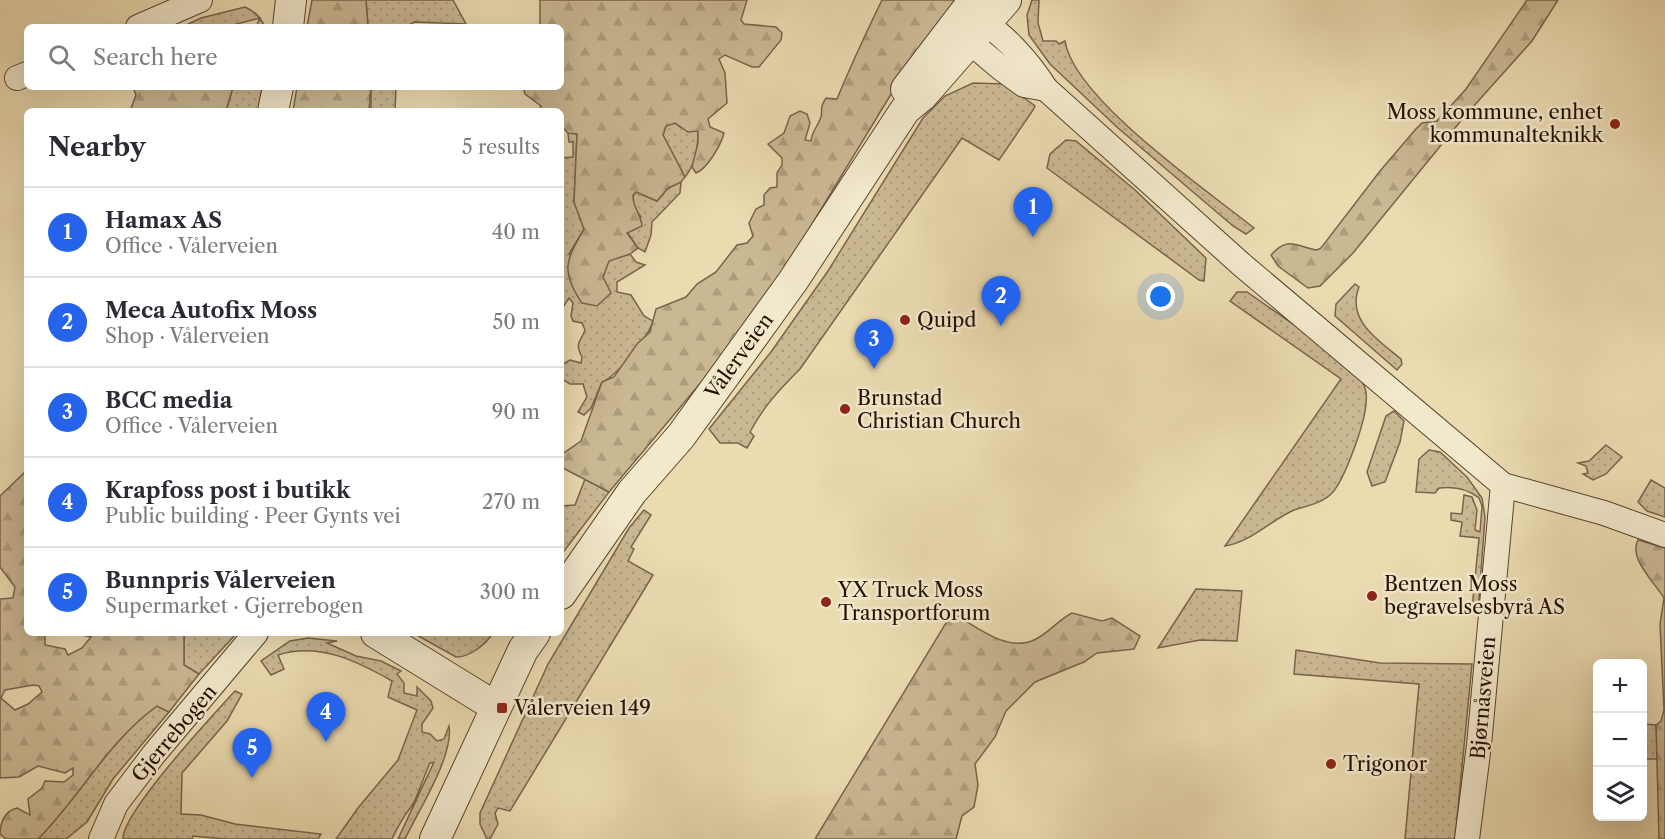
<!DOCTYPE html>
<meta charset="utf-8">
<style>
:root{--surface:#fff;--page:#f2f2f3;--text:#2b2b33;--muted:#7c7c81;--line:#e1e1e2;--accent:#2563eb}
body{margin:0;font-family:"Libre Caslon Text",serif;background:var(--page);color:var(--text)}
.controls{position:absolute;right:18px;bottom:18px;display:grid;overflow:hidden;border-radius:9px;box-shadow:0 6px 24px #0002}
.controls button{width:54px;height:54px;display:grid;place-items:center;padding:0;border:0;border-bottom:2px solid var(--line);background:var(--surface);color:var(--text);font:30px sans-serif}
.you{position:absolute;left:1161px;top:297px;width:21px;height:21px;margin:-15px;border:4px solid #fff;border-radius:50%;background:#1a73e8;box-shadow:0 0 0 9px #1a73e833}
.badge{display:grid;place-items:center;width:39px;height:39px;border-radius:50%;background:var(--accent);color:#fff;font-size:20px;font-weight:700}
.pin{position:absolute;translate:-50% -50px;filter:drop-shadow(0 2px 3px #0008)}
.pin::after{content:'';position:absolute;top:32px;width:21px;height:18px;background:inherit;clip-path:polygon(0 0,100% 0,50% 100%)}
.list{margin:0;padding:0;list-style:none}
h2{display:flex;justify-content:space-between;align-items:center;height:78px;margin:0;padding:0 24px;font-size:26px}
h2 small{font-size:20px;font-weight:400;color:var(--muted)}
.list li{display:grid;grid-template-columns:39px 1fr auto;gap:18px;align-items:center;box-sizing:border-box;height:90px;padding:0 24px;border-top:2px solid var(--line)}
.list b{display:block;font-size:22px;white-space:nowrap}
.list p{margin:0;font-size:20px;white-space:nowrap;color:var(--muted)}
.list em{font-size:20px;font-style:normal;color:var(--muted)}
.icon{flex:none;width:33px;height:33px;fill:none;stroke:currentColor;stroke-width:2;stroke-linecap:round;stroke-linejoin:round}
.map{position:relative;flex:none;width:1665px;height:839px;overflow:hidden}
.search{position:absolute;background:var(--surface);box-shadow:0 6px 24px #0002;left:24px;top:24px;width:540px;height:66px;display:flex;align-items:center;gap:15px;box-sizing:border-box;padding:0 21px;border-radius:9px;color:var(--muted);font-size:22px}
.panel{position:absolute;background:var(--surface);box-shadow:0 6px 24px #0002;left:24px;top:108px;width:540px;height:528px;border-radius:9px}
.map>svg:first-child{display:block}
.grass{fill:url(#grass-dots);stroke:#78644b;stroke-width:1.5}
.forest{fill:url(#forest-firs);stroke:#78644b;stroke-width:1.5;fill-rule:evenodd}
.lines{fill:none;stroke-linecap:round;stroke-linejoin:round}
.minor-casing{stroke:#57432e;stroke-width:26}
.tertiary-casing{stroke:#57432e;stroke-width:32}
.minor{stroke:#f2e8cc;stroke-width:24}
.tertiary{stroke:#f2e8cc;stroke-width:30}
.poi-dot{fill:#8f2418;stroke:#f2e8cc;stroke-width:2}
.labels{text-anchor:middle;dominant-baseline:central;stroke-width:5;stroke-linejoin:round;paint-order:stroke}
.poi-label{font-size:20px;fill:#261003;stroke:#f2e8cc;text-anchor:start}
.street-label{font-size:20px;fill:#261003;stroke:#f2e8cc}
</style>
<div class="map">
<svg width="1665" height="839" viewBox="0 0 1665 839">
<defs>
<pattern id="grass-dots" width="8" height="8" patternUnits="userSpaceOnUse" patternTransform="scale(1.5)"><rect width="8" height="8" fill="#cab893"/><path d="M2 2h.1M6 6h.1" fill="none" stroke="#ad9d7d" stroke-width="1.8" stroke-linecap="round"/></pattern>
<pattern id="forest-firs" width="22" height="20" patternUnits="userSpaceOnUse" patternTransform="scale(1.5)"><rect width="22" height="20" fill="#cab893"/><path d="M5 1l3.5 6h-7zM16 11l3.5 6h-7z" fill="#ad9d7d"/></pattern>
</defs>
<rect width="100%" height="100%" fill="#ebdbb1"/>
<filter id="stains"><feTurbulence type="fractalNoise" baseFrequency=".00333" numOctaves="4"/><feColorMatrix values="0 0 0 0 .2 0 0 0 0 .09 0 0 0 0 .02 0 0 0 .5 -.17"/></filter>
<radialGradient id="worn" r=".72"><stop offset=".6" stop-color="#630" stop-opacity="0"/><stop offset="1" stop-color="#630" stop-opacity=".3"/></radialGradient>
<g class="grass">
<path d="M366,0h87l13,24 -52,-2 -8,5h-38z"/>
<path d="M1032,0h7l-1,23 5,18h13l3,3 6,-3c9,58 143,150 189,187l-8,6 -13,-8 -115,-98 -68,-64 -21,-29 -2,-20z"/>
<path d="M245,7c11,5 15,10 20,20h-9l4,-9 -35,9h-43l19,-9z"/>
<path d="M973,83l33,1 29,22 -2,4 -34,50 -37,-22 -162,231c-20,20 -37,38 -50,63l4,4 -7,12 -9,-5h-18l-11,-14 62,-77 57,-81 95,-153 22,-22z"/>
<path d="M233,87h33l-4,24h-36z"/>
<path d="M371,87h25l-1,24h-24z"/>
<path d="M675,123l5,4 18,4c0,15 -3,34 -13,46l-22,-42 3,-9z"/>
<path d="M568,133l9,1 -3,68 10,27 -15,25 34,23 6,-17 21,-6 6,8 9,3 -28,17v10l14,3 13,21 9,5c-4,15 -36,55 -51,61l-11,26 -7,7 -6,-3 9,-15 -4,-13h-13l-8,-5 1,-15 7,-4 11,3 1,-6c-8,-15 -1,-15 3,-27l-3,-7 -9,-2 -2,-5 2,-13 -4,-5 -8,12v-152l12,-1v-15h-4z"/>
<path d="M1066,140l10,1 59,49 71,68 -2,23 -5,-1 -152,-112 3,-14z"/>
<path d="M681,182l-1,11 -28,29 -1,13 -6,17 -7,-4 -11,-16 7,-4 7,-11c-5,-8 -13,-16 -5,-25l21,9 11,-13z"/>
<path d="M1355,284l4,3c-13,33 19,53 42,72l1,5 -5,6 -62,-54 1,-12z"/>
<path d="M1237,292h10l59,41 56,48c4,8 5,13 4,22 -1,20 -21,76 -34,90 -9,10 -26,13 -38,17 -23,10 -43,32 -69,36l116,-167 -111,-78z"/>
<path d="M1394,411l10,10 -4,21 -15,40 -13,4 -5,-14 19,-56z"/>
<path d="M1606,445l16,12 -16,17 -13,6 -10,-6 5,-1 -2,-7 -8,-3 11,-2z"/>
<path d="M1429,450l11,2 27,25 15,21 3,19 -7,95 -4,2 -2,-5 7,-71 -19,-2 2,-14 -11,-2v-7l11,1 2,-19 8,2 5,13 -2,20 5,2 2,-26 -3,-8c-11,-9 -25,-12 -40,-10l-4,5 -19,-1 3,-33z"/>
<path d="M585,479l24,13 -48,63v-49l14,-1z"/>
<path d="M1651,480l14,8v29l-18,-6 -9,-9z"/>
<path d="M644,510l7,5 -20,32 3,2 -6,12 25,14 -143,236 -12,-3 -3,5 3,11 -8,15h-3l-7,-15v-11l68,-149 81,-136z"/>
<path d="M1196,589l46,2 -5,50 -37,-1 -42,8z"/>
<path d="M237,633l-38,41 -15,-9v-32z"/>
<path d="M413,633h80c-8,12 -23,24 -37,24z"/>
<path d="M308,638l29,3 -10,2 29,13 25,5 20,10 -4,3 7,9v10l13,3v-9l14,14 2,7 -11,16v8l8,2 7,7 7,-2 5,-13c5,30 -31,85 -44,113h-7l36,-77 -4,1c-5,10 -13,36 -19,44 -7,9 -14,21 -19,32h-56l22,-31 40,-48 19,-50 -29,-13 4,-16c-35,-20 -73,-39 -114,-26l6,14 -13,6 -10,-14 29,-20z"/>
<path d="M1296,650l84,13 92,1 -17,175h-50l14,-155 -125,-10z"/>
<path d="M235,691l7,3 -15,27 -45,52 -1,41 20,1 34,9 86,10 -3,5h-94l-31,-3 -1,3h-69c-1,-27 91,-125 112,-148z"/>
<path d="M157,706l12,6 -56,67 -26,43 -21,17h-28c42,-42 70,-98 119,-133z"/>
<path d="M1642,724l14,1 3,34h-16z"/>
</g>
<g class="forest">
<path d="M312,0h54l2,27h-61z"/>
<path d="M540,0h207l-6,20 3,4 32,3 6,6 -1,7 -22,27h-7l-27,-12 -6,4 6,14 2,30 -19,16 2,8 14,6c-3,12 -17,36 -28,40l-4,-6 6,-24v-12l-10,1 -13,-9 -9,3 -3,9 22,42 -4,5 -13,6 -11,13 -21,-9 -3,3c-1,12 8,19 9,31l-15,7 11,15 -8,6 -21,7 -6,16 8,16 -14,13 -15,-3c-22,-32 -16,-43 2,-74l-10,-27 3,-68 -9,-1 -6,-6 -1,-16h-22l2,-5 -16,-12 -2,-7h38v-60h-21z"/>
<path d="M882,0h76l-62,86 -121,199 -72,95 -94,112 -48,-25v-12l20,-14 21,-59 12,-5 23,-33 13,-12 6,-23 30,-12 11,-13 19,-12 21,-27 10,-2 6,-7 -4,-13 7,-14 8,-4v-10l6,-7 7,-1v-14l5,-8v-7l-14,-14 16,-11 6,-17 10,-5 7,3 3,9 -5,17 6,1c1,-10 7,-15 10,-24 2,-9 -2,-8 5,-19l11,1c14,-34 29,-66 45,-99z"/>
<path d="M1527,0h31l-26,41 -68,76 -111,136 -33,33 -12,2 -30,-22 -7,-11c17,-19 24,-9 46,-5l4,-2 59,-77 35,-41 7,-7 15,-2 29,-32z"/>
<path d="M133,87h100l-7,24h-96l6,-16z"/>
<path d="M297,87h74l-2,24h-76z"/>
<path d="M27,470v163h18v12l20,4 3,6 14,-7 9,-11 -17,-4h110v32l15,9 -30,38 -12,-6c-49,35 -77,91 -119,133h-32l-6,-5c0,-12 5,-23 17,-26l13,7 -2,-16 14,-11 3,-7 19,1 9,-7v-7l-8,5 -27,-7 -19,11 -19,1v-179l13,-1 2,-11 -15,-20v-71zM33,685l6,1 3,6 -14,12 -13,6 -14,-12 4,-8z"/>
<path d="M1638,540l27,8v291h-6l-3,-114 5,-4 3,-11 -4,-86 4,-26c-9,-15 -36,-40 -26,-58z"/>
<path d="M952,613c23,12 54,40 82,27 14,-6 24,-20 38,-27l30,8 10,-3 28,18 -6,13 -37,4 -13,9 -49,20 -29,29 -11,26 -20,27 3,21 -4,22 -12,9 -6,23h-141z"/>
</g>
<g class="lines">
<g class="minor-casing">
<g id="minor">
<path d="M972,18c27,8 59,47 74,71l196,176 261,220 101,28 61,22"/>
<path d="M964,26l6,16 32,27 22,16 22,4"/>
<path d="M138,27l62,-27"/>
<path d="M17,78l10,-4"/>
<path d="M101,839l15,-35 38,-50 102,-121"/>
<path d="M1467,839l12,-94 24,-260"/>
</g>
</g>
<g class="tertiary-casing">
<g id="tertiary">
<path d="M288,27l3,-27"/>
<path d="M906,89l68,-89"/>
<path d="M273,111l5,-24"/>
<path d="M561,594l71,-102 49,-56 112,-155 112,-171 17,-14 84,-96"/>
<path d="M376,633l120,74"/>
<path d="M435,839l88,-189 12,-17"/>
</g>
</g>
<use href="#minor" class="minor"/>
<use href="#tertiary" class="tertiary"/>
</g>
<g class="poi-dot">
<circle cx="1615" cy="124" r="6"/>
<circle cx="905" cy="320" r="6"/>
<circle cx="845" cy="409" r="6"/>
<circle cx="1372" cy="596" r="6"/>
<circle cx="826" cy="602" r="6"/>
<rect x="496" y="702" width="12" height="12" rx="3"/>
<circle cx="1331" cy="764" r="6"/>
</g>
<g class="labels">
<g class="poi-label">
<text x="1603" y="112" text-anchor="end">Moss kommune, enhet<tspan x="1603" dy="23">kommunalteknikk</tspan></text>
<text x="917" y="320">Quipd</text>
<text x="857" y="398">Brunstad<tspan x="857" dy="23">Christian Church</tspan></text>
<text x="1384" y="584">Bentzen Moss<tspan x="1384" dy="23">begravelsesbyrå AS</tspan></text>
<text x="838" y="590">YX Truck Moss<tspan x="838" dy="23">Transportforum</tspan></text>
<text x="514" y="708">Vålerveien 149</text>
<text x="1343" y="764">Trigonor</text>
</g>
<g class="street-label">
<text transform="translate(739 356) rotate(-54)">Vålerveien</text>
<text transform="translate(1483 698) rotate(-85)">Bjørnåsveien</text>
<text transform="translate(174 733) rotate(-50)">Gjerrebogen</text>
</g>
</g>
<rect width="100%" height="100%" filter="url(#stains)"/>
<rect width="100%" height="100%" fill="url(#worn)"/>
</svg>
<div class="controls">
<button>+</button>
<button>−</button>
<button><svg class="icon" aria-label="layers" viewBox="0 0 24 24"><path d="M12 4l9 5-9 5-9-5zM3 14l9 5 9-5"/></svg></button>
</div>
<div class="you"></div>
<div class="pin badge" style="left:1033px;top:237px">1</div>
<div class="pin badge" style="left:1001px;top:326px">2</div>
<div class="pin badge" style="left:874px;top:369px">3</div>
<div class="pin badge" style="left:326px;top:742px">4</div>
<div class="pin badge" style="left:252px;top:778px">5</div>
<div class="search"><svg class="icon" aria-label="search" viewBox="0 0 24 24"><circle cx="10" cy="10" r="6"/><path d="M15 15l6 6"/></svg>Search here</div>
<section class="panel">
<h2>Nearby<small>5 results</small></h2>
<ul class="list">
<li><span class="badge">1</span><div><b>Hamax AS</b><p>Office · Vålerveien</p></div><em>40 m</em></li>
<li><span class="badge">2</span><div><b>Meca Autofix Moss</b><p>Shop · Vålerveien</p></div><em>50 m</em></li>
<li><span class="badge">3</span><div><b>BCC media</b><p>Office · Vålerveien</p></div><em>90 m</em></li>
<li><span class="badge">4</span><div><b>Krapfoss post i butikk</b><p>Public building · Peer Gynts vei</p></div><em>270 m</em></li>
<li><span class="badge">5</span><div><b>Bunnpris Vålerveien</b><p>Supermarket · Gjerrebogen</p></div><em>300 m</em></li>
</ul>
</section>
</div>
